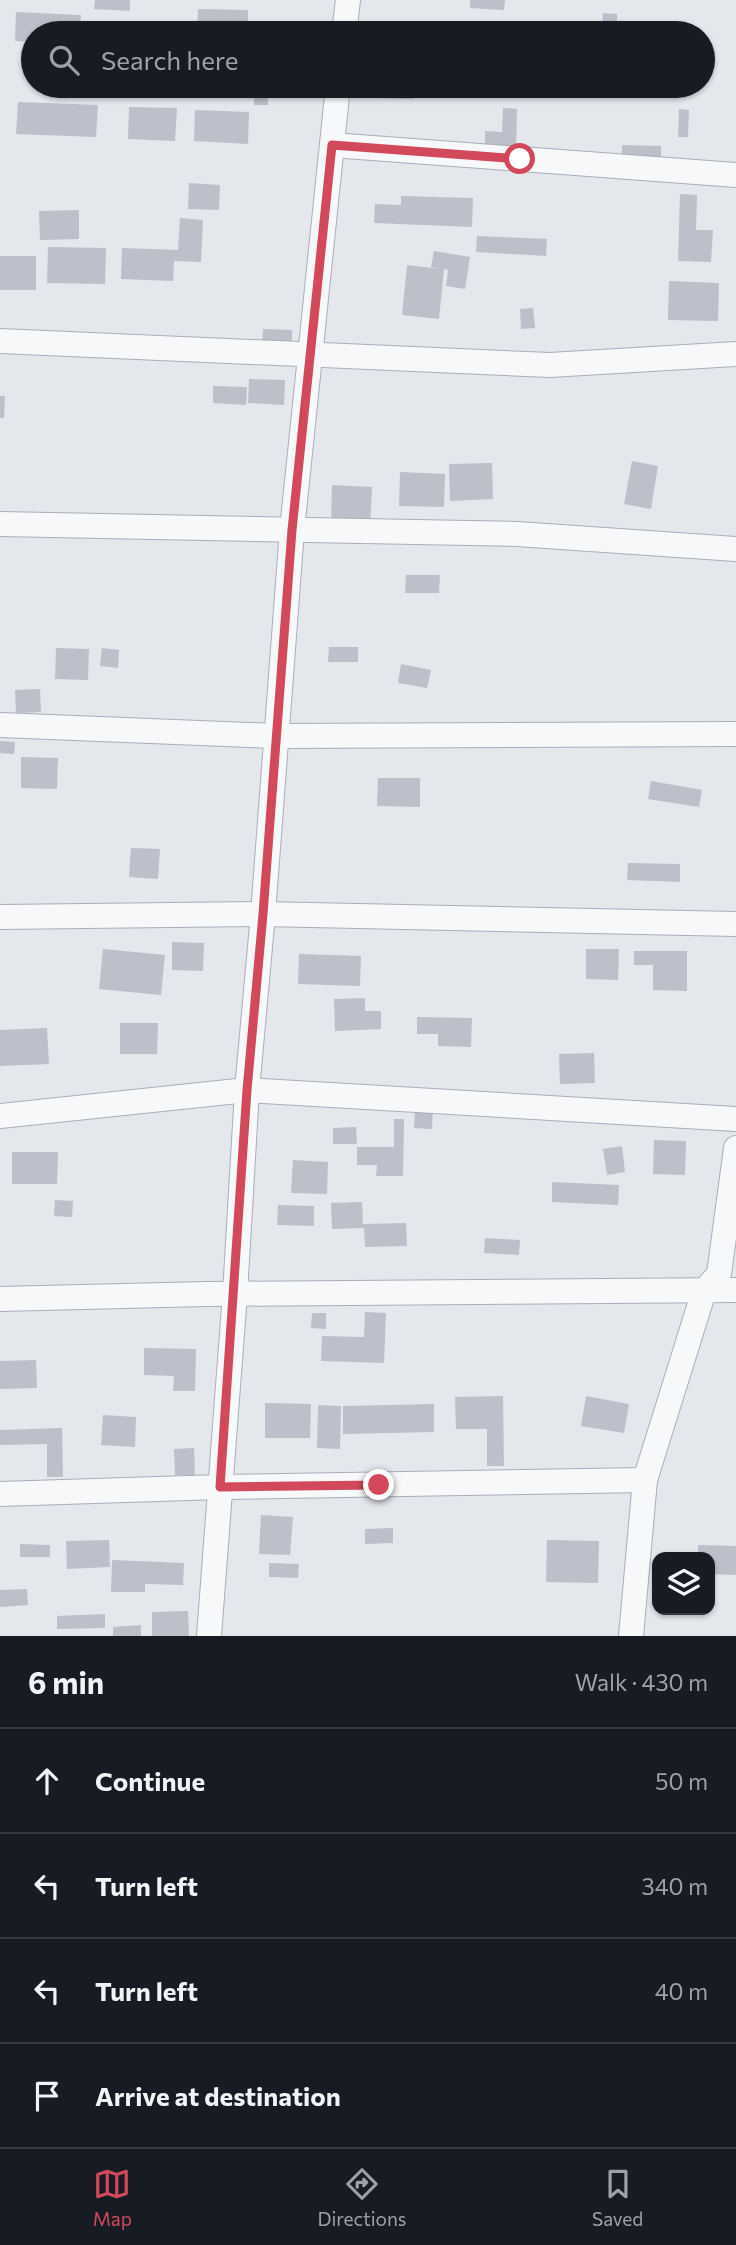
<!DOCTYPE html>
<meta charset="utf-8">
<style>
:root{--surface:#171b24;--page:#242831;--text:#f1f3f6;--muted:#9ea1a6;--line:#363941;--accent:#d1495b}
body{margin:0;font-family:Commissioner,sans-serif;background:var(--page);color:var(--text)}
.controls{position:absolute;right:21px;bottom:21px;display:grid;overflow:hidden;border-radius:14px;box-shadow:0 2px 5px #0004}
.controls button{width:63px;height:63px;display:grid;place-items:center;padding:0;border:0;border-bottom:2px solid var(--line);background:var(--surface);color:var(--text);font:35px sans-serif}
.stop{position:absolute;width:21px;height:21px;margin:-16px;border:5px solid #d1495b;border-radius:50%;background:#fff}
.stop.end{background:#d1495b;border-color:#fff;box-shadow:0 2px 7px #0008}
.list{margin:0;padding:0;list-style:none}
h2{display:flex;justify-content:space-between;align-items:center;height:91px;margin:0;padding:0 28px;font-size:30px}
h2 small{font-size:23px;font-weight:400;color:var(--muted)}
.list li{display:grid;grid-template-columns:46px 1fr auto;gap:21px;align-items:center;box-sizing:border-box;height:105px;padding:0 28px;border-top:2px solid var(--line)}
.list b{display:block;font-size:26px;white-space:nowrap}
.list em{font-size:23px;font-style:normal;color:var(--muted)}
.icon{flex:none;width:38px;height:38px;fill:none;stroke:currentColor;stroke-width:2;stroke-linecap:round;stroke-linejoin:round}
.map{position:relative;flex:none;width:736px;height:1636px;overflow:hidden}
.search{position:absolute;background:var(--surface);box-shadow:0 2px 5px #0004;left:21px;right:21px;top:21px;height:77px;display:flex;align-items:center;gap:18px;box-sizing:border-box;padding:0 24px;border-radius:38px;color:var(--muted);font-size:26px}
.sheet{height:511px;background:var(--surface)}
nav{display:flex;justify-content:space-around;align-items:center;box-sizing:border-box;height:98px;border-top:2px solid var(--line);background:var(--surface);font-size:19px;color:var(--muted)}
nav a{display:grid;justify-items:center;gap:4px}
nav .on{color:var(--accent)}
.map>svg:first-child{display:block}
.building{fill:#bbc0ca}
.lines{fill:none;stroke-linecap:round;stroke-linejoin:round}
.minor-casing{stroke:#a9aeb7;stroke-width:26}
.minor{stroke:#f7f8fa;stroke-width:24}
.route{stroke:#d1495b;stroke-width:9}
</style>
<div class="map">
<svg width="736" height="1636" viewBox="0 0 736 1636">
<rect width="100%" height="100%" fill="#e4e7ec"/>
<g class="building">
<path d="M95,0h35v11l-36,-2z"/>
<path d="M470,0h35l-1,10 -34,-2z"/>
<path d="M198,9l50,1v23h-51z"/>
<path d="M16,12l65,3 -1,18h-47v9l-18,-1z"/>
<path d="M603,13l14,1v17h-15z"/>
<rect x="254" y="86" width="14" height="19"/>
<path d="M381,86h33v13l-34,-1z"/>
<path d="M449,86h45v7l-45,-3z"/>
<path d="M18,102l80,3 -2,32 -80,-3z"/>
<path d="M129,107l48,1 -2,33 -47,-2z"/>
<path d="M503,108l14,1 -1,40 -31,-1v-17l17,1z"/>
<path d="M679,109l10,1 -1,27h-10z"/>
<path d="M195,110l54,2 -1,32 -54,-3z"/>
<path d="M622,145l39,1v13l-39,-1z"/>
<path d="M189,183l31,2 -1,25 -31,-1z"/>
<path d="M680,194l17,1 -1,35h17l-2,32 -33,-1z"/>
<path d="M401,196l72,2 -1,29 -98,-4 1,-19 26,1z"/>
<path d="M79,210v29l-39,1 -1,-29z"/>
<path d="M180,218l23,2 -2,42 -27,-1 -1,20 -52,-2 1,-31 56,2z"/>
<path d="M477,236l70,3 -1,17 -70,-4z"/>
<path d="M48,247l58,1 -1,36 -58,-1z"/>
<path d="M434,251l36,6 -5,32 -19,-3 2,-16 -4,-1 -5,50 -37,-4 5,-50 34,4 -10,-2z"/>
<rect x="0" y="256" width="36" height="34"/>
<path d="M669,281l50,2 -1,38 -50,-1z"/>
<path d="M533,308l2,20 -14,1 -1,-20z"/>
<path d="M263,329l29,1v18l-30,-2z"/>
<path d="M249,379l36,1 -1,25 -36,-2z"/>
<path d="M213,386l34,1 -1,18 -33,-2z"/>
<path d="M0,396h5l-1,22h-4z"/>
<path d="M632,461l26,5 -7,43 -27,-5z"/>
<path d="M492,463l1,36 -43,2 -1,-37z"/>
<path d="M400,472l45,2 -1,33 -45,-1z"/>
<path d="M332,485l40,2 -2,41 -39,-1z"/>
<path d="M406,575h34l-1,18h-34z"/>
<path d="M329,647h29v15h-30z"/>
<path d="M56,648l33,1 -1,31 -33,-1z"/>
<path d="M102,648l17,2 -1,18 -18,-2z"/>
<path d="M401,664l30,6 -4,18 -29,-5z"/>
<path d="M40,689l1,23 -25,1 -1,-23z"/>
<path d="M0,741l15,1 -1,12 -14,-1z"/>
<path d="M21,757l37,1 -1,31 -36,-1z"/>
<path d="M378,778h42v29l-43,-1z"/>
<path d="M651,781l51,9 -3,17 -51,-8z"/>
<path d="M131,848l29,1 -2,30 -29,-2z"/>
<path d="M628,863l52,1v18l-53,-2z"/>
<path d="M172,942l32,1 -1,28 -31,-1z"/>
<path d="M103,949l62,6 -4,40 -62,-6z"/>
<path d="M586,949h33l-1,31 -32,-1z"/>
<path d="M634,951h53v40l-34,-1v-25h-19z"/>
<path d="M299,954l62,2 -1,30 -62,-2z"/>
<path d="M365,998v13h16v18l-46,2 -1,-32z"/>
<path d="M417,1017l55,1 -1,29 -33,-1v-12h-21z"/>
<path d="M120,1023h38l-1,31h-37z"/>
<path d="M47,1028l2,36 -49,2v-36z"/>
<path d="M594,1053l1,30 -35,1 -1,-30z"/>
<path d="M415,1107l18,1 -1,21 -18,-1z"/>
<path d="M394,1119h10l-1,57h-27l1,-11h-20v-18h37z"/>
<path d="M356,1127l1,17h-24v-16z"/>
<path d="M654,1140l32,1 -1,34 -32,-1z"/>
<path d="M622,1146l3,26 -18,3 -4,-26z"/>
<path d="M12,1152h46l-1,32h-45z"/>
<path d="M293,1160l35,2 -1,32 -36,-1z"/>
<path d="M552,1182l67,3 -1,20 -66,-3z"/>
<path d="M55,1200l18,1 -1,16 -18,-1z"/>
<path d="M362,1202l1,22 43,-1 1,23 -42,1 -1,-19 -32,1 -1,-26z"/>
<path d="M278,1205l36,1v20l-37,-1z"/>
<path d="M485,1238l35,2 -1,15 -35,-2z"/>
<path d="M365,1312l21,1 -2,50 -63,-2 1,-25 42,1z"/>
<path d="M312,1313h14v16l-15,-1z"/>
<path d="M144,1348l52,1 -1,42h-22l1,-15 -30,-1z"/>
<path d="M36,1360l1,28 -37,1v-28z"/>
<path d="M503,1396l1,70h-17v-37h-31l-1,-32z"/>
<path d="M586,1396l43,8 -5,29 -43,-7z"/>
<path d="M265,1403l46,1 -1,34h-45z"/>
<path d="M434,1404v28l-91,2v-28z"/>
<path d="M318,1405l23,1 -1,43 -23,-1z"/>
<path d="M103,1415l33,2 -1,30 -34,-2z"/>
<path d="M62,1428l1,49h-16v-33l-47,1v-15z"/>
<path d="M194,1448l1,27h-20l-1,-26z"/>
<path d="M261,1515l32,2 -3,38 -31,-1z"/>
<path d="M393,1528v15l-28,1v-15z"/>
<path d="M109,1540l1,27 -43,2 -1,-28z"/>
<path d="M547,1540l52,1 -1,42 -52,-1z"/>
<path d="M20,1544l30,1v12h-30z"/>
<path d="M698,1545l38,1v29l-26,-1v-17h-12z"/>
<path d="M112,1560l72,3 -1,22 -38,-1v8h-34z"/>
<path d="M269,1563l30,1 -1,14 -29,-1z"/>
<path d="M27,1589l1,16 -28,2v-17z"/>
<path d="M188,1611l1,25h-37v-24z"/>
<path d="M105,1614v14l-48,1v-13z"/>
<path d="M141,1625v11h-28v-9z"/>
</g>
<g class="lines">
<g class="minor-casing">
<g id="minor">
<path d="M344,33l4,-33"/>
<path d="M332,145l404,30"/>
<path d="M0,341l550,24 186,-11"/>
<path d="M0,524l517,10 219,15"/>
<path d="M0,725l276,11 460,-2"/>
<path d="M0,917l263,-3 473,10"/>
<path d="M0,1116l247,-26 489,29"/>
<path d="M0,1299l206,-5 530,-4"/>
<path d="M0,1494l220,-7 425,-7"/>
<path d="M209,1636l26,-342 12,-204 16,-176 29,-384 46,-444"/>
<path d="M631,1636l14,-156 59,-189 15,-17 17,-126"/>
</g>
</g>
<use href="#minor" class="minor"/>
</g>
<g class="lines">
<path class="route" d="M379,1485l-159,2 27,-397 16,-176 29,-384 40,-385 188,14"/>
</g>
</svg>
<div class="controls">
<button><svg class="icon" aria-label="layers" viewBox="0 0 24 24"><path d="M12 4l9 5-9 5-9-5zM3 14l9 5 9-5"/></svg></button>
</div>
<div class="stop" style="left:520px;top:159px"></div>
<div class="stop end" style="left:379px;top:1485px"></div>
<div class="search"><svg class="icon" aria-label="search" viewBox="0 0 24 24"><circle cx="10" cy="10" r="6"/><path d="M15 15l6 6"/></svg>Search here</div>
</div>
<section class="sheet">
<h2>6 min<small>Walk · 430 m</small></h2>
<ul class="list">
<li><svg class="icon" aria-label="ahead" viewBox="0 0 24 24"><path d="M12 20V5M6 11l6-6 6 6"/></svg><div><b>Continue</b></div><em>50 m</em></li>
<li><svg class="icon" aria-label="left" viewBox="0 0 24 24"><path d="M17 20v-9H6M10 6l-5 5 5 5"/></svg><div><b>Turn left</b></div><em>340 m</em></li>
<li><svg class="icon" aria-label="left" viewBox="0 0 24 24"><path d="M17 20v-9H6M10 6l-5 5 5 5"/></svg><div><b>Turn left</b></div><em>40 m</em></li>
<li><svg class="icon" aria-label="arrive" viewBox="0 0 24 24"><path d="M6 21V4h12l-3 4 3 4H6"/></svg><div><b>Arrive at destination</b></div></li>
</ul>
</section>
<nav>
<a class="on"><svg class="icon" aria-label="map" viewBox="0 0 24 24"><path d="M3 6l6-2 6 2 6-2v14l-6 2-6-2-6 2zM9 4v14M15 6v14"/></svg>Map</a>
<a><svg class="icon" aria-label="directions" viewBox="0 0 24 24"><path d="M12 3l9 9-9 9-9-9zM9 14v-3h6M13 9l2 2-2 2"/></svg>Directions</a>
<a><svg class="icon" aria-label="saved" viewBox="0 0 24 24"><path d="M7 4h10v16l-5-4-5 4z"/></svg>Saved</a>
</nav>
